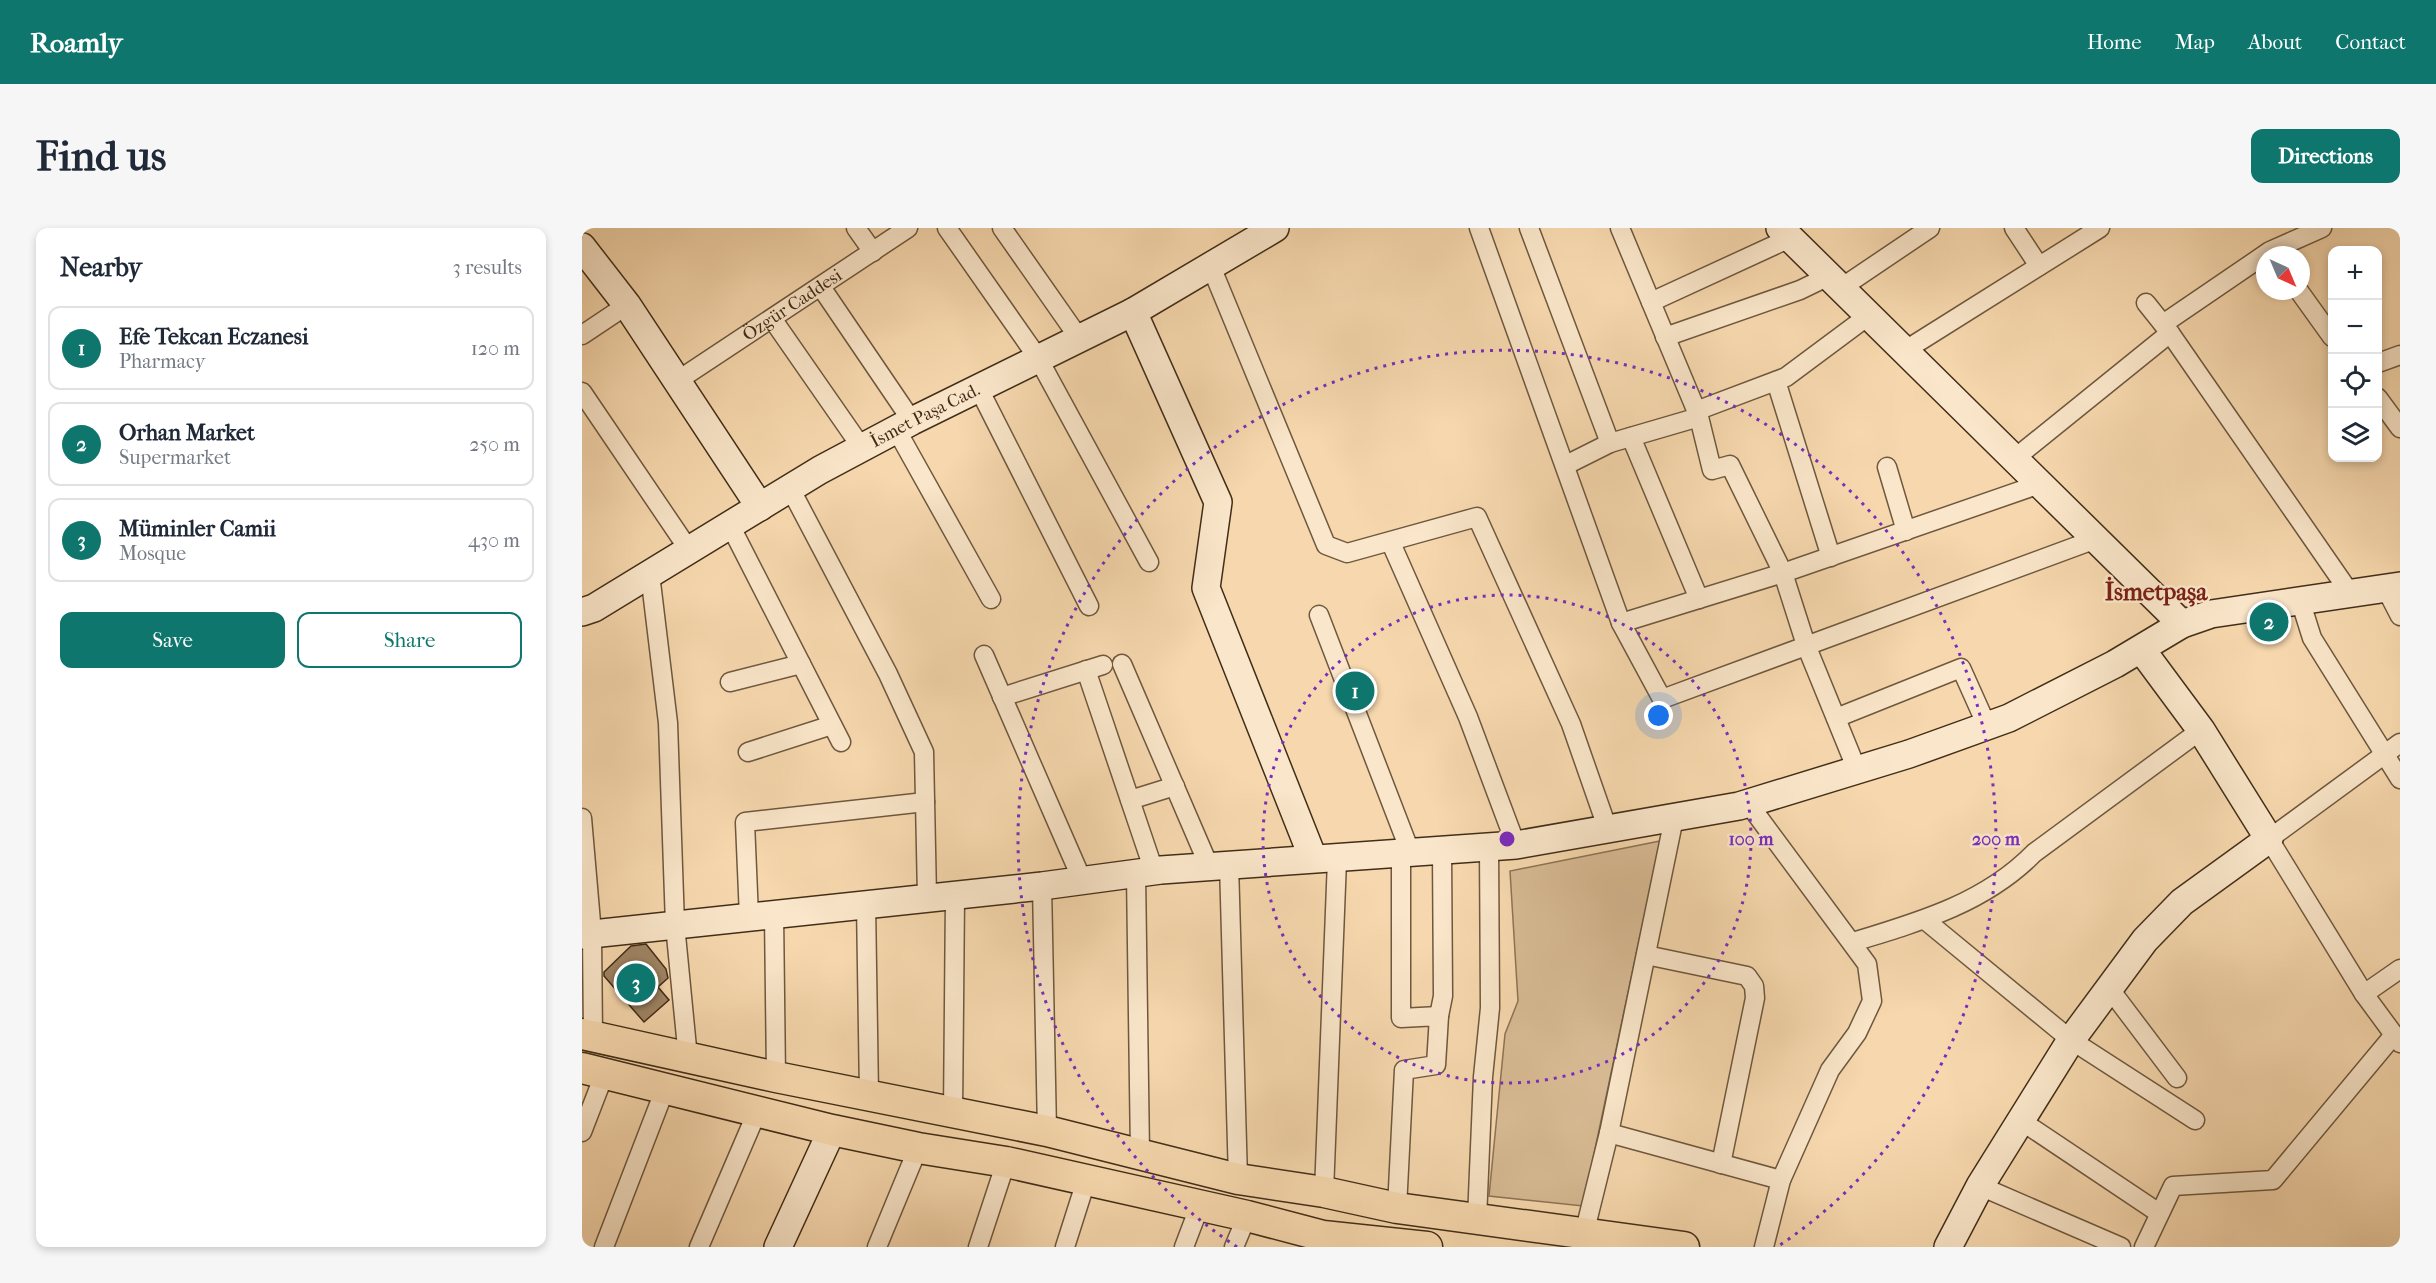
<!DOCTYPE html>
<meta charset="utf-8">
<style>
:root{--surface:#fff;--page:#f6f6f7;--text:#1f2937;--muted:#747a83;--line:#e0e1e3;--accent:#0f766e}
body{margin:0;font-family:"IM FELL French Canon",serif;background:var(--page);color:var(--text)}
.controls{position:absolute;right:18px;top:18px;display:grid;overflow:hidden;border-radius:12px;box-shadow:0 3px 9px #0003}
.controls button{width:54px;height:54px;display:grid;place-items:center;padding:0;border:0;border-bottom:2px solid var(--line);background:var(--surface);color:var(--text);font:30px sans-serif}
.compass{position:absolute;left:1674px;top:18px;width:54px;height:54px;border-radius:50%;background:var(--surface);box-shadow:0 3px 9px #0003;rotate:136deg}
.you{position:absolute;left:1077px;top:488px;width:21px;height:21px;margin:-15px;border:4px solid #fff;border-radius:50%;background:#1a73e8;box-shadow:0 0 0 9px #1a73e833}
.badge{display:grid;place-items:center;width:39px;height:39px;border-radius:50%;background:var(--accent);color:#fff;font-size:20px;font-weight:700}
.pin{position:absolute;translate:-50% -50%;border:3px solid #fff;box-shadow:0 2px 6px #0006}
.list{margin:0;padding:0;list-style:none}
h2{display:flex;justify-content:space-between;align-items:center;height:78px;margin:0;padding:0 24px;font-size:26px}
h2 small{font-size:20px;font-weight:400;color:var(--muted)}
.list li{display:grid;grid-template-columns:39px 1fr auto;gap:18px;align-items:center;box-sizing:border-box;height:84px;margin:0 12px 12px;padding:0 12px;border:2px solid var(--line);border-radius:12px}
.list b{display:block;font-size:22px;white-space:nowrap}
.list p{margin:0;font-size:20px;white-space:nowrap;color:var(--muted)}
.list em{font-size:20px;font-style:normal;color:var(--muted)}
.actions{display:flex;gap:12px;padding:18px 24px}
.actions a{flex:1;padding:14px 0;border:2px solid var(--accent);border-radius:12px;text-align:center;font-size:21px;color:var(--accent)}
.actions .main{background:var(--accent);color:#fff}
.icon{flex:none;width:33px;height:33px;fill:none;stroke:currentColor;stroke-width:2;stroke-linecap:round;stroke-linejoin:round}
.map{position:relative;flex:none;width:1818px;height:1019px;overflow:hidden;border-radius:12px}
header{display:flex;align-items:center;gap:36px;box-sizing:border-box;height:84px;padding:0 30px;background:var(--accent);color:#fff}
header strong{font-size:28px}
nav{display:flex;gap:33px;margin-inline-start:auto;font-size:21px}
.intro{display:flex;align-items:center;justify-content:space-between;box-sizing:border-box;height:144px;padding:0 36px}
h1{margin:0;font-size:42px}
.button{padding:15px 27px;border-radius:12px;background:var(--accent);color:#fff;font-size:21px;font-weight:700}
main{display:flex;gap:36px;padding:0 36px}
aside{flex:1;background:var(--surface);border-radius:12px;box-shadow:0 3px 9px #0003}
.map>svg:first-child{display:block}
.green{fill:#d8bb94;stroke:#8c7456;stroke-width:1.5}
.building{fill:#a08666;stroke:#412e18;stroke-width:1.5}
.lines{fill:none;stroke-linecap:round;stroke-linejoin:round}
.street-casing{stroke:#6e583e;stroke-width:21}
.secondary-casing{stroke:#412e18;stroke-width:30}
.primary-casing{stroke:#412e18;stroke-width:33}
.street{stroke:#fae6ca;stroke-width:18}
.secondary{stroke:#fae6ca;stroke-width:27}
.primary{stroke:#f7d8ae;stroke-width:30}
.ring{fill:none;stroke:#7b2cbf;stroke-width:3;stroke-dasharray:3 6}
.labels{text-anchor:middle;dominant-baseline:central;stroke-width:5;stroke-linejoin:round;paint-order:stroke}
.street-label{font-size:18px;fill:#412e18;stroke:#fae6ca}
.district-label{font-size:24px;font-weight:bold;fill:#7a1f14;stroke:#fae6ca}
.centre{fill:#7b2cbf;stroke:#fae6ca;stroke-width:3}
.ring-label{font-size:18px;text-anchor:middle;font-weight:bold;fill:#7b2cbf;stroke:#fae6ca;stroke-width:5;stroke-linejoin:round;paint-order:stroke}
</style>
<header>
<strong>Roamly</strong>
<nav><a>Home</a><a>Map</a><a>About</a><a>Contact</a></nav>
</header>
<div class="intro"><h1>Find us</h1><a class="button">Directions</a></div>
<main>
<aside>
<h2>Nearby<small>3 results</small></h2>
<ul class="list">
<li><span class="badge">1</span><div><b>Efe Tekcan Eczanesi</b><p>Pharmacy</p></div><em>120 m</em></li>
<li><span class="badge">2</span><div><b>Orhan Market</b><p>Supermarket</p></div><em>250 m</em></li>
<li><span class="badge">3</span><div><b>Müminler Camii</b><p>Mosque</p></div><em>430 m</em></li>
</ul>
<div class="actions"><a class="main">Save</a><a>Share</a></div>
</aside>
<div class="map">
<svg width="1818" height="1019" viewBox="0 0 1818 1019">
<rect width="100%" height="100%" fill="#f7d8ae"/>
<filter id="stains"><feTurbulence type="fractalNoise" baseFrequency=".00333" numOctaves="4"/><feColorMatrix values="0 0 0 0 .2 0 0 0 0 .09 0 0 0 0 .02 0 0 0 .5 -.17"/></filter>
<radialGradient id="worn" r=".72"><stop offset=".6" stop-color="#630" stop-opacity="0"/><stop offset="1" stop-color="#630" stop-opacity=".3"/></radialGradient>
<path class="green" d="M1078,613l-77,365 -94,-10 16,-162 13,-33 -8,-130z"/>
<path class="building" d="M64,716l20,25 2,9 -10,9 11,13 -25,22 -40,-46v-4l27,-26z"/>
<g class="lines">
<g class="street-casing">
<g id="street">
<path d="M274,0l17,24"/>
<path d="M365,0l91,130 111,204"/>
<path d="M420,0l77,110"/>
<path d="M897,0l142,395 41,76 434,-160"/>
<path d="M947,0l81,215"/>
<path d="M1038,0l79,189 13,53 18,-5 53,108 23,72 51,125"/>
<path d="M1432,0l25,38"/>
<path d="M628,36l116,281 21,8 130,-36 94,207 37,106"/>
<path d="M239,59l91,134"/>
<path d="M1259,60l89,-60"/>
<path d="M1717,63l33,46"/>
<path d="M1069,74l139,-64"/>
<path d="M1564,75l24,30 180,260"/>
<path d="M191,92l89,128"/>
<path d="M1581,96l107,-73 52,-23"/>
<path d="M0,107l45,-30"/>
<path d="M1083,109l135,-47 29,-14"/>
<path d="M1322,123l196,-123"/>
<path d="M1796,135l22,-8"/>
<path id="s1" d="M95,153l231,-153"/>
<path d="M1194,153l55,176"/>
<path d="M396,159l111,219"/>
<path d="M0,164l107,158"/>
<path d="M1796,170l22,30"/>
<path d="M1114,183l90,-34 82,-61"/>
<path d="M314,201l95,170"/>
<path d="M1049,209l68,162"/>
<path d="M1432,231l156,-126"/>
<path d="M984,237l44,-22 89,-26"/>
<path d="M1305,239l19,64"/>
<path d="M208,260l98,186 36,78 3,145"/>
<path d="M148,297l111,217"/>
<path d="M809,315l77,174 48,128"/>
<path d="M68,346l18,149 7,202 13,133"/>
<path d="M1803,359l15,29"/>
<path d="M1718,372l12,38 88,141"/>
<path d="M737,387l92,239"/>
<path d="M1039,395l162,-50 257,-89"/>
<path d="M402,427l99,227"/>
<path d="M540,436l87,202"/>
<path d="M504,442l68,201"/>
<path d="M148,454l71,-18"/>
<path d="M420,469l101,-32"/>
<path d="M1254,490l125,-50 26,58"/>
<path d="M1818,515l-131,96 95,155 36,49"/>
<path d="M166,524l84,-27"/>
<path d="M548,572l45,-14"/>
<path d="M1166,575l119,161 5,37 -15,32 -27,37 -49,110 -17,67"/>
<path d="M0,590l10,116 1,102"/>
<path d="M647,636l9,315"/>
<path d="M554,646l4,280"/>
<path d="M460,658l5,245"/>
<path d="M284,675l3,192"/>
<path d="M192,686l2,163"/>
<path d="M167,689l-4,-95 180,-20"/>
<path d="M1343,692l146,120 124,80"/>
<path d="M1271,714c66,-20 132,-39 181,-89l167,-123"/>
<path d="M1064,727l101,21 7,10 1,12 -34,166"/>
<path d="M1527,760l68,90"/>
<path d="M1782,766l36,-25"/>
<path d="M857,788l4,-20 -1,-144"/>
<path d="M371,885l2,-217"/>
<path d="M1438,892l139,93"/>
<path d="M0,904l22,-57"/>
<path d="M1027,905l172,47"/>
<path d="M1398,958l141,61"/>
<path d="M742,964l13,-332"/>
<path d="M815,980l7,-138 32,-5 3,-49 -38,2v-163"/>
<path d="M895,991l6,-142 7,-69 -1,-161"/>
<path d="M1002,1006l25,-101 65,-315"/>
<path d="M22,1019l61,-158"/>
<path d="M117,1019l58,-135"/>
<path d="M295,1019l41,-99"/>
<path d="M396,1019l28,-85"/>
<path d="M483,1019l21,-66"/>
<path d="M602,1019l16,-42"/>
<path d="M652,1019l13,-31"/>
<path d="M1562,1019l29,-61 100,-6 120,-144"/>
</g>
</g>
<g class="secondary-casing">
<g id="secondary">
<path d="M1198,0l402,396"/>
<path d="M0,19l45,58 133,202"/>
<path d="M551,84l85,190 -12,86 107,270"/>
<path id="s2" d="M0,384l12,-4 226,-138 92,-49 221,-109 142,-84"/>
<path d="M0,707l460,-49 119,-16 355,-25 223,-39 170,-52 100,-36 106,-54 67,-40 29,-10 189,-28"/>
<path d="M196,1019l54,-117"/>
<path d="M1366,1019l32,-61 91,-146 74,-100 37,-38 87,-63 -68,-109 -60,-81"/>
</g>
</g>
<g class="primary-casing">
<g id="primary">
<path d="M0,806l194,43 271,54 191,48 86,13 73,16 287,39"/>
<path d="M0,840l250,62 86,18 88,14 241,54 76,20 104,11"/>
</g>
</g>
<use href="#street" class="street"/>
<use href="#secondary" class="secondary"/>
<use href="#primary" class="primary"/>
</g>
<g class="ring">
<circle cx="925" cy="611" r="244"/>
<path d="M655 1019A489 489 0 1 1 1195 1019"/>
</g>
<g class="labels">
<g class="street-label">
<text stroke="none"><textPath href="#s1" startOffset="138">Özgür Caddesi</textPath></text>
<text stroke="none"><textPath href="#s2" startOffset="396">İsmet Paşa Cad.</textPath></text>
</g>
<g class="district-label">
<text x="1574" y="364">İsmetpaşa</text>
</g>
</g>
<circle cx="925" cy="611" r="9" class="centre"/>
<g class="ring-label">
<text x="1169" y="617">100 m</text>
<text x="1414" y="617">200 m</text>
</g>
<rect width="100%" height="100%" filter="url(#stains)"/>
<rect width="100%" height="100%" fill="url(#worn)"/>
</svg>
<div class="controls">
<button>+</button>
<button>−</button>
<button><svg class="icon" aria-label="locate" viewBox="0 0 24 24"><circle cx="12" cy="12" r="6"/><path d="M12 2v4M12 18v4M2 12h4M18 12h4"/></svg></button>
<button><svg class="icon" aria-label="layers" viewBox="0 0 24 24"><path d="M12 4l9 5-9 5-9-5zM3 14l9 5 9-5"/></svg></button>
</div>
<svg class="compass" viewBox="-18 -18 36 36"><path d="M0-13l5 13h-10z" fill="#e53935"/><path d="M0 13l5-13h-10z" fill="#747a83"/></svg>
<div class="you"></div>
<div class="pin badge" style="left:773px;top:463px">1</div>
<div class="pin badge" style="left:1687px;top:394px">2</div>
<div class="pin badge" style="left:54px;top:755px">3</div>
</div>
</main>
